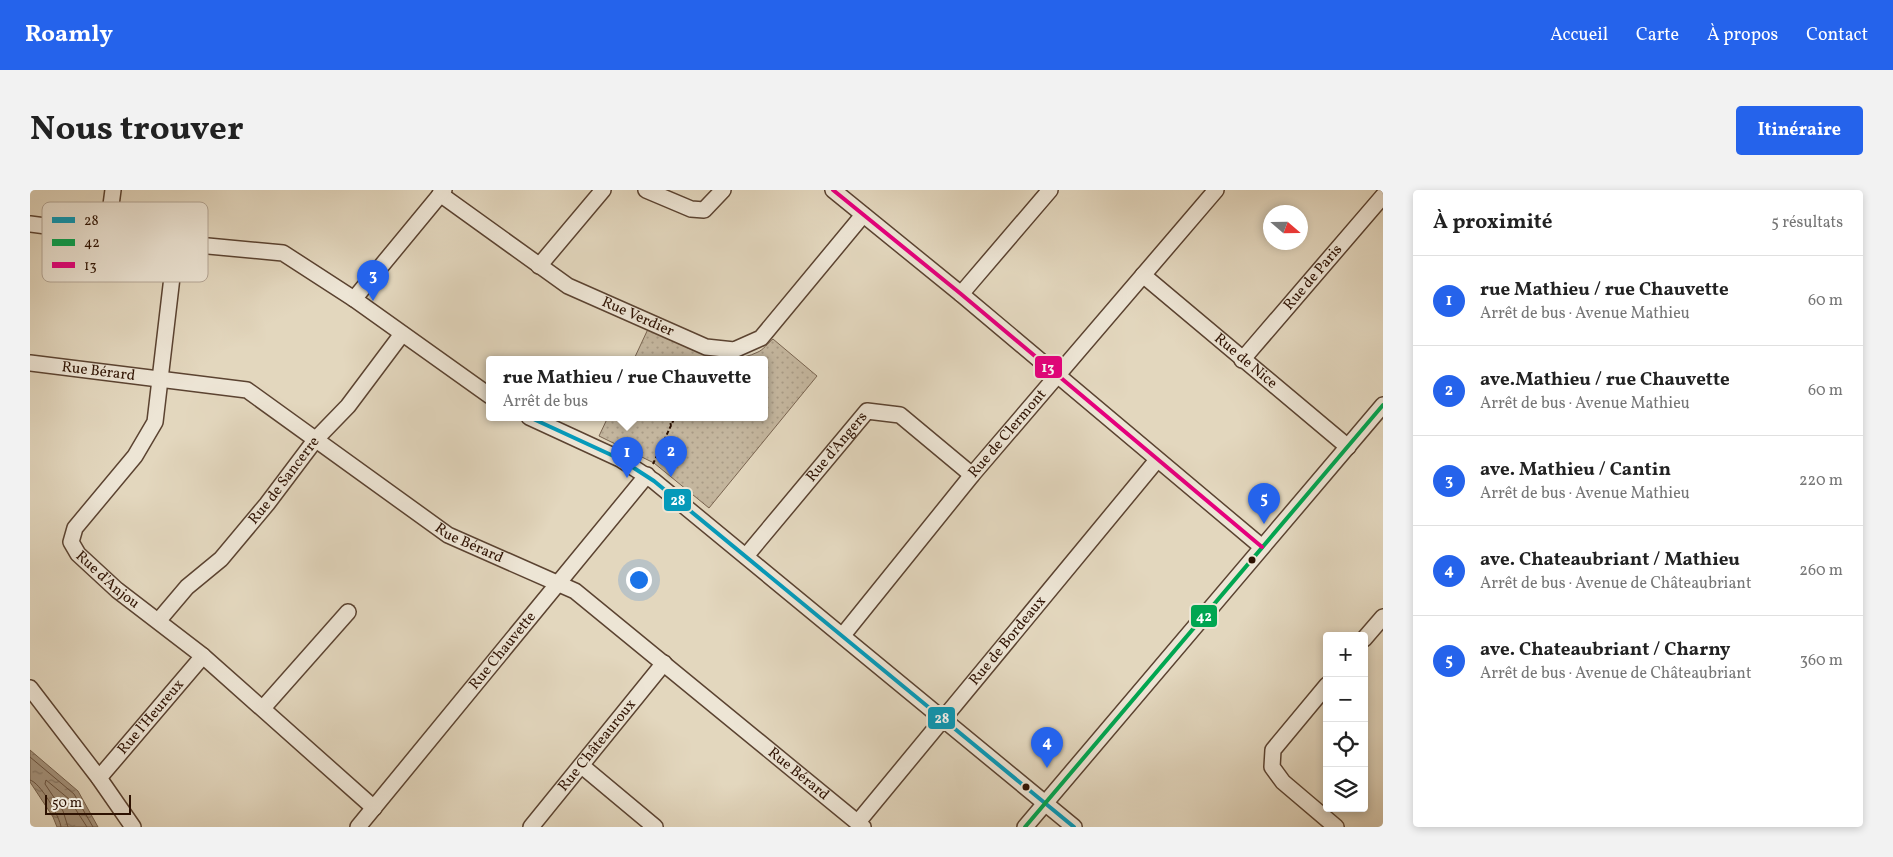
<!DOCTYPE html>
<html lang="fr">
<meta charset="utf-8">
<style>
:root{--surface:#fff;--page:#f2f2f2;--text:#222;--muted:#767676;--line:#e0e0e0;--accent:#2563eb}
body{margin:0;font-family:Vollkorn,serif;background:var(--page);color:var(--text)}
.controls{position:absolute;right:15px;bottom:15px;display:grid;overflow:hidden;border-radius:5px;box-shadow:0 2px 8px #0003}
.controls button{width:45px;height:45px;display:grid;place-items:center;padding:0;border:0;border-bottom:1px solid var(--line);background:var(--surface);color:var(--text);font:25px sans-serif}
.compass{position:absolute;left:1233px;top:15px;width:45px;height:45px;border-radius:50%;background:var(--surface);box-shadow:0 2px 8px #0003;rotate:110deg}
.scale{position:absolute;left:15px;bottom:12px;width:86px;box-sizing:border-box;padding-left:5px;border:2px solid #2e1202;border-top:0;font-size:14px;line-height:18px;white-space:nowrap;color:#2e1202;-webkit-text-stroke:4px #ede5d5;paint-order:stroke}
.you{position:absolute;left:608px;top:389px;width:18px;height:18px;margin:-12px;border:4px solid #fff;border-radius:50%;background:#1a73e8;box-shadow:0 0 0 8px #1a73e833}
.badge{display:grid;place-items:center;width:32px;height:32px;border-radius:50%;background:var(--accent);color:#fff;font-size:16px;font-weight:700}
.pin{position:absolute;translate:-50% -41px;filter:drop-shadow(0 1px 2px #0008)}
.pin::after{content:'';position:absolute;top:26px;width:18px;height:15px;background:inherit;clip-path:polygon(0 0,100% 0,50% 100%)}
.popup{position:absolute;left:456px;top:166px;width:282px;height:65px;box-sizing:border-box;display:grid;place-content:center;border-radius:5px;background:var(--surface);filter:drop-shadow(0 1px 4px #0005);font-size:16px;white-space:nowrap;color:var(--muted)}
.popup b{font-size:19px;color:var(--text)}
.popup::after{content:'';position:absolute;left:50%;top:100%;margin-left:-10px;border:10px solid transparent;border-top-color:var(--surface)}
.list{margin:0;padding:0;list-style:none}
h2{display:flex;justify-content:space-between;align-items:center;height:65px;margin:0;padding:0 20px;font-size:21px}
h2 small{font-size:16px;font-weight:400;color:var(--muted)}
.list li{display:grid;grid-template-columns:32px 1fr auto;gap:15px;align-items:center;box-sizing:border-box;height:90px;padding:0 20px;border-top:1px solid var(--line)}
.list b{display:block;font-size:19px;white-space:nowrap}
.list p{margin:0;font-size:16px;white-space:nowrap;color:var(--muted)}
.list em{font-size:16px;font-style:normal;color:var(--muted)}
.icon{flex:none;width:28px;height:28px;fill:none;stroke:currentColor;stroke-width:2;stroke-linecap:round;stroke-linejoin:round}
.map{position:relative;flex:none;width:1353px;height:637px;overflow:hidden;border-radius:5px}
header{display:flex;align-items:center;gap:30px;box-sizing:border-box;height:70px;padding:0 25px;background:var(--accent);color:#fff}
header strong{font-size:24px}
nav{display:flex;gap:28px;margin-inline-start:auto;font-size:18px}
.intro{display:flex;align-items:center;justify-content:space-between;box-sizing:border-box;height:120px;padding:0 30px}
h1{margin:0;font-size:35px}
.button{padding:12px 22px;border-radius:5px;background:var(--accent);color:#fff;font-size:18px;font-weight:700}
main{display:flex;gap:30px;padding:0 30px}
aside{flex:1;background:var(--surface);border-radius:5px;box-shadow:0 2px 8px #0003}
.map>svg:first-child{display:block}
.park{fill:url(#park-dots);stroke:#796450}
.water{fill:url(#water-ripples);stroke:#75604c}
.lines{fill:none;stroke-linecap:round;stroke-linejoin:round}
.shore{stroke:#6a5340;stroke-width:1}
.minor-casing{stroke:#5b4331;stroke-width:18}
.path{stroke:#2e1202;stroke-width:2;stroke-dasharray:4 2.5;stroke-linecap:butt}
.minor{stroke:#ede5d5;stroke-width:15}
.bus-1-casing{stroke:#ede5d5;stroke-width:8}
.bus-2-casing{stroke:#ede5d5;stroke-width:8}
.bus-3-casing{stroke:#ede5d5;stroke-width:8}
.bus-1{stroke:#059aba;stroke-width:4}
.bus-2{stroke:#00a651;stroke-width:4}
.bus-3{stroke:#e5007d;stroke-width:4}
.bus-dot{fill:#2e1202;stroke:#ede5d5;stroke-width:2}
.labels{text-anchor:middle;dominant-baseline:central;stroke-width:5;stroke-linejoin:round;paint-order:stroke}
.street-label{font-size:15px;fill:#2e1202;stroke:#ede5d5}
.key{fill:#ede5d5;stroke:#b4a696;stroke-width:1}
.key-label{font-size:14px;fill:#2e1202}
.line-badge{stroke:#ede5d5;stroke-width:2}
.badge-label{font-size:14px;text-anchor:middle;font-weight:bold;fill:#fff}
</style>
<header>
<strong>Roamly</strong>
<nav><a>Accueil</a><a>Carte</a><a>À propos</a><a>Contact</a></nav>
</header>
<div class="intro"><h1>Nous trouver</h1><a class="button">Itinéraire</a></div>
<main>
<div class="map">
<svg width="1353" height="637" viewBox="0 0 1353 637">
<defs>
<pattern id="park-dots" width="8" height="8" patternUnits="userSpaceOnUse" patternTransform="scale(1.25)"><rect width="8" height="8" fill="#c4b69e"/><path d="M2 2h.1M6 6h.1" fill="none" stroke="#a99b86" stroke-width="1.8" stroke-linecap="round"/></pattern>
<pattern id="water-ripples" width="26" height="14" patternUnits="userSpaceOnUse" patternTransform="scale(1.25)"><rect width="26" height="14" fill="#a5947e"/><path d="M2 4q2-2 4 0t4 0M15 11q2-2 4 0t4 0" fill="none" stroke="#877765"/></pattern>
</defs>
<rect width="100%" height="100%" fill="#e3d7be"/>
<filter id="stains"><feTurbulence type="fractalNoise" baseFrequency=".004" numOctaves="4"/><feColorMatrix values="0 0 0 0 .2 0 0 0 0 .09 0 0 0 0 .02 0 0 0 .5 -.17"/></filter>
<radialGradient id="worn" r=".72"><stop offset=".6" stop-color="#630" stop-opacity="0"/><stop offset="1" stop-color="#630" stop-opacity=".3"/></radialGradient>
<path class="park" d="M618,139c31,14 75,41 110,23 5,-2 10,-9 15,-13l44,37 -108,132 -55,-45 -55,-27 9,-19h156v-58h-130z"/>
<path class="water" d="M0,560l48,41 20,36h-41l-4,-10 -23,-35z"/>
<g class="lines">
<g class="shore">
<path d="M0,567l44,37 19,33"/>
<path d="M0,590c10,2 30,37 31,47"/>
<path d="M38,637l-5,-16 -18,-27 1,-4 23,19 18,28"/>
</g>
<g class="minor-casing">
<g id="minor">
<path d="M616,0l45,19 13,1 19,-20"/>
<path d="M803,0l128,104 301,253"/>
<path id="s1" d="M410,4l128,92 138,61 28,3 27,-12 102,-123"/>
<path d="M0,34l146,19 107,10 71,46 136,97"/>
<path d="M77,45l6,-45"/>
<path id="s2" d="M146,53l-21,179 -20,34 -60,72 -4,14 7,12 39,36 86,66 171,152"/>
<path d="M509,76l64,-76"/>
<path id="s3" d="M1113,85l205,172"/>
<path d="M931,104l89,-104"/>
<path d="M324,109l90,-109"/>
<path id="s4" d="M1212,170l141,-164"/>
<path id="s5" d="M0,173l217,27 201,145 127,56 288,236"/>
<path d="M499,227l91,42 34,22 420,346"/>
<path id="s6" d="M716,366l121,-145 33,4 72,60"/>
<path id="s7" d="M129,430l28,-33 34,-28 46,-55 49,-65 32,-33 54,-72"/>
<path id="s8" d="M813,445l129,-160 244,-285"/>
<path d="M1334,449l19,-22"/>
<path d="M1297,495l-54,65 -1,17 11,15 53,45"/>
<path d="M0,498l69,90 34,49"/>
<path d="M233,518l85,-96"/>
<path d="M552,576l73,61"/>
<path id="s9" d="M69,588l104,-122"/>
<path id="s10" d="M828,632l299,-362"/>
<path id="s11" d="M328,637l289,-352"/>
<path id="s12" d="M501,637l133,-164"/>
<path d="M995,637l358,-422"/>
</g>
</g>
<g class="path">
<path d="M638,227l3,8"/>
<path d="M623,274l22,-47"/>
</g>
<use href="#minor" class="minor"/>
<g class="bus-1-casing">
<path id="bus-1" d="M499,227l91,42 34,22 420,346"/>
</g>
<g class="bus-2-casing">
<path id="bus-2" d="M995,637l358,-422"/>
</g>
<g class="bus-3-casing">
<path id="bus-3" d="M803,0l128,104 301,253"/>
</g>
<use href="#bus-1" class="bus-1"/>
<use href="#bus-2" class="bus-2"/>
<use href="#bus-3" class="bus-3"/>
</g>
<g class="bus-dot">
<circle cx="1222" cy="370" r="4.5"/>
<circle cx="996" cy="597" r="4.5"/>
</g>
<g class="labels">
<g class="street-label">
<text stroke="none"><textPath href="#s4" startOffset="109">Rue de Paris</textPath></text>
<text stroke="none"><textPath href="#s1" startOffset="234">Rue Verdier</textPath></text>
<text stroke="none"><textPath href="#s3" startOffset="134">Rue de Nice</textPath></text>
<text stroke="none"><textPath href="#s5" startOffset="69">Rue Bérard</textPath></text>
<text stroke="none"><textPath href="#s8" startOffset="260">Rue de Clermont</textPath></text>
<text stroke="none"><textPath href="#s6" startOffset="142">Rue d'Angers</textPath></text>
<text stroke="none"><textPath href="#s7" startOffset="188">Rue de Sancerre</textPath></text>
<text stroke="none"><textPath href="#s5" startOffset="489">Rue Bérard</textPath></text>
<text stroke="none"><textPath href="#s2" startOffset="381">Rue d'Anjou</textPath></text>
<text stroke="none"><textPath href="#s10" startOffset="235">Rue de Bordeaux</textPath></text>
<text stroke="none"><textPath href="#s11" startOffset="228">Rue Chauvette</textPath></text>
<text stroke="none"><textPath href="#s9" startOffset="80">Rue l'Heureux</textPath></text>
<text stroke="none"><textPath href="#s12" startOffset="105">Rue Châteauroux</textPath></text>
<text stroke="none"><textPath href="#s5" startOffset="894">Rue Bérard</textPath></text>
</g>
</g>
<rect x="12" y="12" width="166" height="80" rx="8" class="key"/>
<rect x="22" y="27" width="23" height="6" fill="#059aba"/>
<rect x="22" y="49" width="23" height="7" fill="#00a651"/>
<rect x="22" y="72" width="23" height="6" fill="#e5007d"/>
<g class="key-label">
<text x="54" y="35">28</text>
<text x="54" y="57">42</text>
<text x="54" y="80">13</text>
</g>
<g class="line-badge">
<rect x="1004" y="165" width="29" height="24" rx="5" fill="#e5007d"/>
<rect x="633" y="298" width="29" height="24" rx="5" fill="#059aba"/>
<rect x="1160" y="414" width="28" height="24" rx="5" fill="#00a651"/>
<rect x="897" y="516" width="29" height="24" rx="5" fill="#059aba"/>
</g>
<g class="badge-label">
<text x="1018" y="182">13</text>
<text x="648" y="315">28</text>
<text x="1174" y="431">42</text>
<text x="912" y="533">28</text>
</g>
<rect width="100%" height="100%" filter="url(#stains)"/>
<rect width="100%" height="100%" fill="url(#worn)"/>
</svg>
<div class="controls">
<button>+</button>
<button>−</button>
<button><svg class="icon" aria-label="locate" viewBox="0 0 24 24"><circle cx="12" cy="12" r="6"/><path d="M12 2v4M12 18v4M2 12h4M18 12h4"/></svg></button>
<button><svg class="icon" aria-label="layers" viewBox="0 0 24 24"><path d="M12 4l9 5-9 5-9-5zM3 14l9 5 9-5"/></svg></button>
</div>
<svg class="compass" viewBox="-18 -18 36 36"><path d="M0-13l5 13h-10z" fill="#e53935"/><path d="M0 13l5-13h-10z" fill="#767676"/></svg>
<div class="scale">50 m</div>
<div class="you"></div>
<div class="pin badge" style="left:597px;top:288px">1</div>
<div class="popup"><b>rue Mathieu / rue Chauvette</b>Arrêt de bus</div>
<div class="pin badge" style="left:641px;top:287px">2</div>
<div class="pin badge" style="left:343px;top:111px">3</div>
<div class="pin badge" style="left:1017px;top:578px">4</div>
<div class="pin badge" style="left:1234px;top:334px">5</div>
</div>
<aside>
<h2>À proximité<small>5 résultats</small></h2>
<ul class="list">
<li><span class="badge">1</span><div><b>rue Mathieu / rue Chauvette</b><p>Arrêt de bus · Avenue Mathieu</p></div><em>60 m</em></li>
<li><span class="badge">2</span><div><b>ave.Mathieu / rue Chauvette</b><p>Arrêt de bus · Avenue Mathieu</p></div><em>60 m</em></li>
<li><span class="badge">3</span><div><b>ave. Mathieu / Cantin</b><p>Arrêt de bus · Avenue Mathieu</p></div><em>220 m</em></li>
<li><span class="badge">4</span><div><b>ave. Chateaubriant / Mathieu</b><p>Arrêt de bus · Avenue de Châteaubriant</p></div><em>260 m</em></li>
<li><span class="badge">5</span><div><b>ave. Chateaubriant / Charny</b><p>Arrêt de bus · Avenue de Châteaubriant</p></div><em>360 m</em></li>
</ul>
</aside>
</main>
